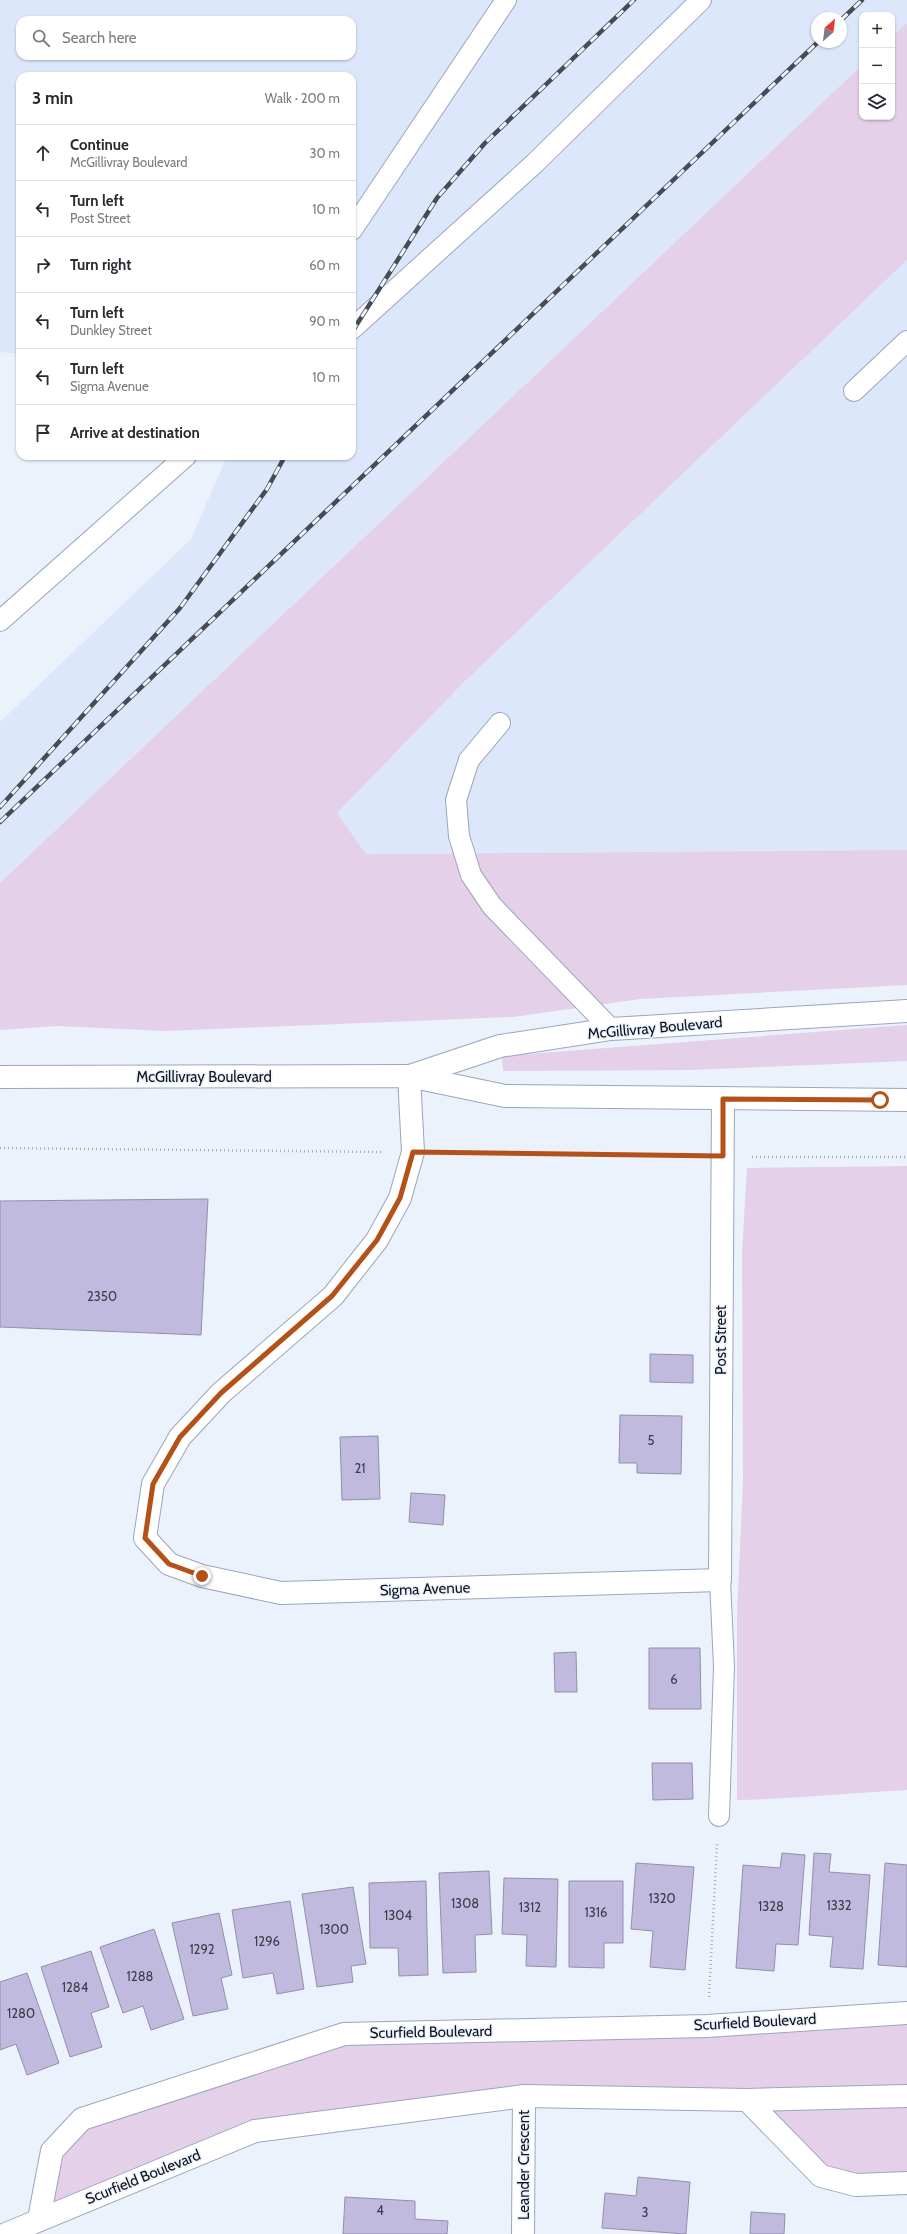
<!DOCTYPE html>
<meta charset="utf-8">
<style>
:root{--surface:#fff;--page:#f7f7f7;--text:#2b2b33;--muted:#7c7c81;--line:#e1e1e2}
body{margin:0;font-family:Cabin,sans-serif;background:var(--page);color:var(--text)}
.controls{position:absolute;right:12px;top:12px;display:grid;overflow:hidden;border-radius:8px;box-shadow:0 1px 3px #0004}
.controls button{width:36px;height:36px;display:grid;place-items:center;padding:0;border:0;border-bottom:1px solid var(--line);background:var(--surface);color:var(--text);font:20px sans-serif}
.compass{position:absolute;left:811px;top:12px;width:36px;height:36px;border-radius:50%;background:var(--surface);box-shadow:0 1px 3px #0004;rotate:28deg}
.stop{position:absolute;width:12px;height:12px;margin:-9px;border:3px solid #b45118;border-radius:50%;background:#fff}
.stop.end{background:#b45118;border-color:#fff;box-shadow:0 1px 4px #0008}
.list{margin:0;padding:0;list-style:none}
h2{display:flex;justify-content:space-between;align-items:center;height:52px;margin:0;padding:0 16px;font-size:17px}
h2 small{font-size:13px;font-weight:400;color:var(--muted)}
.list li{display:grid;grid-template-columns:26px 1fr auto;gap:12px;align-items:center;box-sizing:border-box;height:56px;padding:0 16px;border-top:1px solid var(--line)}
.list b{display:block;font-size:15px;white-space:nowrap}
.list p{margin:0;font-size:13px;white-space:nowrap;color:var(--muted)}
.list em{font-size:13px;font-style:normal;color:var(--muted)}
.icon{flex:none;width:22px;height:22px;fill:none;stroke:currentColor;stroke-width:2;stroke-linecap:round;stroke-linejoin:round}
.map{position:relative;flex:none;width:907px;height:2234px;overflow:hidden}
.search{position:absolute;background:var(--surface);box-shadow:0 1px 3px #0004;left:16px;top:16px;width:340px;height:44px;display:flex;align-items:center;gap:10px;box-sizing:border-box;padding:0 14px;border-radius:12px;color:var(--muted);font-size:15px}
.panel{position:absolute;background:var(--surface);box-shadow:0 1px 3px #0004;left:16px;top:72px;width:340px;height:388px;border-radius:12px}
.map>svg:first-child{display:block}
.built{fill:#dde7fb;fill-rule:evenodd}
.green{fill:#e4d0e8}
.building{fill:#bfbade;stroke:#928fa9}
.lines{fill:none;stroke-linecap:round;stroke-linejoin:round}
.service-casing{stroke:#99a6bf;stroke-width:22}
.minor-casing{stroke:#99a6bf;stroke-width:24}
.tertiary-casing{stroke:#99a6bf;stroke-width:24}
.primary-casing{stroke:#99a6bf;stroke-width:24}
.path{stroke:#a8adb7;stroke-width:2.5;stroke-dasharray:1 3;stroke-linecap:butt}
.service{stroke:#fff;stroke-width:20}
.minor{stroke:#fff;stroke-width:22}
.tertiary{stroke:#fff;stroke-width:22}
.primary{stroke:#fff;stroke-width:22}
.rail-casing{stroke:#474b55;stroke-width:4.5}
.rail{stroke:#ecf2fc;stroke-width:3;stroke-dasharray:9;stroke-linecap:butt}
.route{stroke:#b45118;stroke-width:5}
.labels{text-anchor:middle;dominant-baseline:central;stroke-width:3;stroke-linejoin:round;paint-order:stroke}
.number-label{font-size:13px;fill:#3b3d4c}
.street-label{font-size:15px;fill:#0f131c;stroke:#ecf2fc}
</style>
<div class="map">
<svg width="907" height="2234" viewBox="0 0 907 2234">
<rect width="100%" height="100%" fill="#ecf2fc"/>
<g class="built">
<path d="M0,0h907v23l-15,14v-22h-30v50l-862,818v-161l191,-183 36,-83h125v-380h-332v278l-20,-2zM817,18h24v24h-24zM20,20h332v36h-332z"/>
<path d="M907,260v590l-541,4 -29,-41 126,-130z"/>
</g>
<g class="green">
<path d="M907,23v237l-444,423 -126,130 29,41 541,-4v135l-267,14 -127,18 -348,14 -107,-5 -58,4v-147l862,-818v52h30v-80z"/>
<path d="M907,1025v36l-218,9 -186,1 -1,-15z"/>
<path d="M907,1166v624c-57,3 -113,9 -170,10v-187l6,-131 -1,-230 5,-84z"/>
<path d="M907,2013v170l-86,-7 -74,-76 -223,-4 -269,35 -216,88 13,-68 30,-32 262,-85z"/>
</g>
<g class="building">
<path d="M208,1199l-7,136 -201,-8v-126z"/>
<path d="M650,1354l43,1v28l-43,-1z"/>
<path d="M620,1415l62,1 -1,58 -44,-1v-10h-18z"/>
<path d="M378,1436l2,63 -38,1 -2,-63z"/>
<path d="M411,1493l34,2 -2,30 -34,-3z"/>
<path d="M649,1648h51l1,61h-52z"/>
<path d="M576,1652l1,40h-22l-1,-39z"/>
<path d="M652,1763h40l1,36 -40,1z"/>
<path d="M782,1853l23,2 -7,90 -22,-1 -2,27 -38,-3 7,-103 37,3z"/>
<path d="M814,1853l17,1 -2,18 41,3 -7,94 -33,-2 3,-30 -24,-2z"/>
<path d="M636,1863l58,4 -9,103 -35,-3 3,-36 -22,-2z"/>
<path d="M885,1863l22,2v102l-29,-2z"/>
<path d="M489,1871l3,63 -17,1 1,37 -33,1 -4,-100z"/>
<path d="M504,1878l54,1 -2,88 -30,-1 1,-31 -25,-1z"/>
<path d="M426,1881l2,94 -29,1 -1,-28h-28l-1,-65z"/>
<path d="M569,1881h54v62h-19v25l-35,-1z"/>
<path d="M353,1887l13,77 -15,2 2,16 -36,5 -15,-93z"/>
<path d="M290,1901l14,88 -27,5 -4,-21 -30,5 -11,-68z"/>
<path d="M219,1913l13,62 -11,3 7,31 -35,7 -21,-93z"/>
<path d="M154,1929l30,90 -33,11 -8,-24 -20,7 -23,-66z"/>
<path d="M91,1951l18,56 -18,6 11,34 -32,10 -29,-90z"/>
<path d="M27,1973l32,90 -32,12 -11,-31 -16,6v-68z"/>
<path d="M638,2177l52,5 -4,52 -84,-6 3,-35 31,3z"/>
<path d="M345,2197l70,4v18l33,2 -1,13h-104z"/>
<path d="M751,2212l34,2 -1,20h-34z"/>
</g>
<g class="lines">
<g class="service-casing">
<g id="service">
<path d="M352,230l154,-230"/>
<path d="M352,329l183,-166 166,-163"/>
<path d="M854,391l53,-50"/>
<path d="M0,621l186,-165"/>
<path d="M500,723l-31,37 -13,40 3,36 12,39 21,31 119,123"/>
<path d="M719,1816l5,-150 -4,-86"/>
</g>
</g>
<g class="minor-casing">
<g id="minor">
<path d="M409,1076l4,76 -13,46 -23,42 -44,56 -112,97 -41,44 -27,47 -8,54 24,26 33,12 79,17 439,-13 3,-481"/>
<path d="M747,2100l74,76 35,9 51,-2"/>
<path d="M39,2219l13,-68 30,-32 262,-85 363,-8 200,-13"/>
<path d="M523,2234l1,-138"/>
</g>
</g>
<g class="tertiary-casing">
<path id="tertiary" d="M6,2234l249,-103 269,-35 223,4 160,-4"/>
</g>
<g class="primary-casing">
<g id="primary">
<path d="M410,1076l90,-30 111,-17 296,-18"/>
<path d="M0,1077l409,-1 96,20 402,4"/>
</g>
</g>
<g class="path">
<path d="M0,1148l383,4"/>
<path d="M442,1153l251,3"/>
<path d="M752,1157h155"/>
<path d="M709,1997l8,-153"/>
</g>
<use href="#service" class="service"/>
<use href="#minor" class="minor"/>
<use href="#tertiary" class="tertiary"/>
<use href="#primary" class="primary"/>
<g class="rail-casing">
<g id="rail">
<path d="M841,20l21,-20"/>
<path d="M352,332l85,-134 48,-55 149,-143"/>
<path d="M0,807l180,-199 87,-119 18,-33"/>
<path d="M0,822l818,-780"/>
</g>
</g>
<use href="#rail" class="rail"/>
</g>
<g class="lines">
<path class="route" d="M202,1576l-33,-12 -24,-26 8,-54 27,-47 41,-44 111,-97 45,-56 23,-42 13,-46 310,4v-57l157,1"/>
</g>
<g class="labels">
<g class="number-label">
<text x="102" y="1296">2350</text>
<text x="651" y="1440">5</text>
<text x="360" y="1468">21</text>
<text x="674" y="1679">6</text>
<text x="662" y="1898">1320</text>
<text x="465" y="1903">1308</text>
<text x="839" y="1905">1332</text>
<text x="771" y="1906">1328</text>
<text x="530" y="1907">1312</text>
<text x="596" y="1912">1316</text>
<text x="398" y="1915">1304</text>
<text x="334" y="1929">1300</text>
<text x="267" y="1941">1296</text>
<text x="202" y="1949">1292</text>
<text x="140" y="1976">1288</text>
<text x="75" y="1987">1284</text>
<text x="21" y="2013">1280</text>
<text x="380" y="2210">4</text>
<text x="645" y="2212">3</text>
</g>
<g class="street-label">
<text transform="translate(655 1028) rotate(-5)">McGillivray Boulevard</text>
<text x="204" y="1077">McGillivray Boulevard</text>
<text transform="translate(721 1340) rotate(-90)">Post Street</text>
<text transform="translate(425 1589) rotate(-2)">Sigma Avenue</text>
<text transform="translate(755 2022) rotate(-3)">Scurfield Boulevard</text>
<text transform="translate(431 2032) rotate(-1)">Scurfield Boulevard</text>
<text transform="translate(524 2165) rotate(-90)">Leander Crescent</text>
<text transform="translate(143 2177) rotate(-22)">Scurfield Boulevard</text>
</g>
</g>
</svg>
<div class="controls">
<button>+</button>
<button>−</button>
<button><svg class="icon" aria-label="layers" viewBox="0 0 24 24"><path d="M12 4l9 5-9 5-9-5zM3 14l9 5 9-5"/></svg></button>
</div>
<svg class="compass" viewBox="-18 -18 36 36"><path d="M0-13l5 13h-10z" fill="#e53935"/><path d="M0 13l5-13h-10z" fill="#7c7c81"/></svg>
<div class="stop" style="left:880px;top:1100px"></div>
<div class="stop end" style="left:202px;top:1576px"></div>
<div class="search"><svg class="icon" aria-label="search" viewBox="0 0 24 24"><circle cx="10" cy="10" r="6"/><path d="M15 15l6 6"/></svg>Search here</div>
<section class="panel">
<h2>3 min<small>Walk · 200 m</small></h2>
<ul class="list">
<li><svg class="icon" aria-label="ahead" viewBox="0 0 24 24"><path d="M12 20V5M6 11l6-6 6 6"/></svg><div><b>Continue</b><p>McGillivray Boulevard</p></div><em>30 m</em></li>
<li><svg class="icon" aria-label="left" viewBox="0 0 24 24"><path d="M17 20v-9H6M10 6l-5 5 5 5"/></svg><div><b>Turn left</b><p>Post Street</p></div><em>10 m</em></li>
<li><svg class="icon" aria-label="right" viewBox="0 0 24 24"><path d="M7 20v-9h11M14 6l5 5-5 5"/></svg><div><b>Turn right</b></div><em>60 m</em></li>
<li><svg class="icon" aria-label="left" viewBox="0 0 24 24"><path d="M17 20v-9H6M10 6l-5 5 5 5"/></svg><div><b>Turn left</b><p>Dunkley Street</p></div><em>90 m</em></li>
<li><svg class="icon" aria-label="left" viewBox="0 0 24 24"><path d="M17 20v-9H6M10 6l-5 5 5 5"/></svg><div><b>Turn left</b><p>Sigma Avenue</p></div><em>10 m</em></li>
<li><svg class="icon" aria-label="arrive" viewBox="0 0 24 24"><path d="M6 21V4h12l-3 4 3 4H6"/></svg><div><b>Arrive at destination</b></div></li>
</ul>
</section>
</div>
